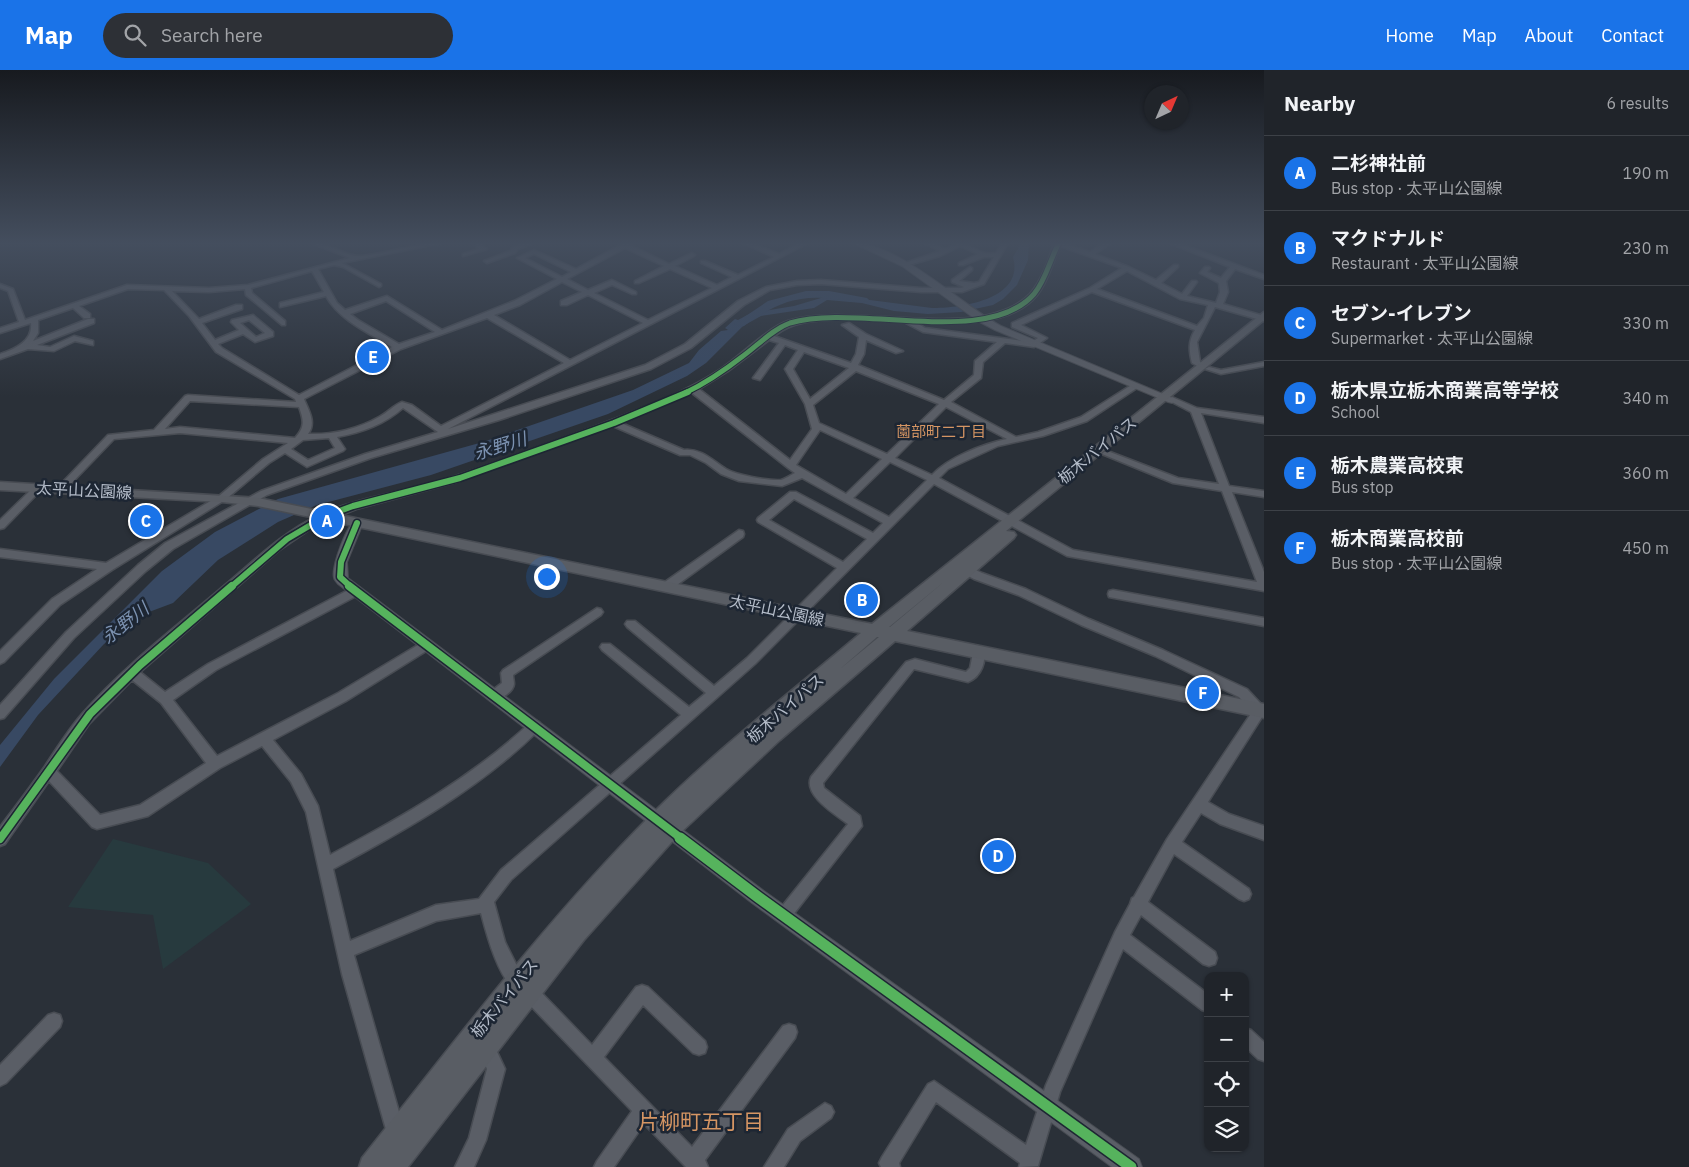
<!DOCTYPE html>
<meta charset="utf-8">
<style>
:root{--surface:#20242a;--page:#2d3036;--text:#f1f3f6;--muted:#a2a4a8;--line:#3d4147;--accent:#1a73e8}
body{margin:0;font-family:"IBM Plex Sans","Noto Sans JP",sans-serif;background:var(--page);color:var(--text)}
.controls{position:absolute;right:15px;bottom:15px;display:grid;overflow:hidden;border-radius:10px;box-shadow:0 1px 4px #0004}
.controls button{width:45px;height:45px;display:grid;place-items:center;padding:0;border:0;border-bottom:1px solid var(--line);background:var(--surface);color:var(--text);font:25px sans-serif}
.compass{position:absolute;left:1144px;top:15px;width:45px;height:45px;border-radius:50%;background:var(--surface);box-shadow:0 1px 4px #0004;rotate:44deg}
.you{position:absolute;left:546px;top:506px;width:18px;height:18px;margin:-12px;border:4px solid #fff;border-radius:50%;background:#1a73e8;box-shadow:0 0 0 8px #1a73e833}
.badge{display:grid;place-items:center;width:32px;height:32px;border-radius:50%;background:var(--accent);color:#fff;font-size:16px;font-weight:700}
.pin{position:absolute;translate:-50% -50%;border:2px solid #fff;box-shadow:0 1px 5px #0006}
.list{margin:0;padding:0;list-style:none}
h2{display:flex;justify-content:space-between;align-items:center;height:65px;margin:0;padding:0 20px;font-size:21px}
h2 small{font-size:16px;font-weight:400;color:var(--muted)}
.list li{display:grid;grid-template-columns:32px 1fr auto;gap:15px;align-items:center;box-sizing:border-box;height:75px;padding:0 20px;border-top:1px solid var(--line)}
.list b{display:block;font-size:19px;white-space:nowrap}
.list p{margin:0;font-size:16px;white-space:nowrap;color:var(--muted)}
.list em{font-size:16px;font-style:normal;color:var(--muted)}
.icon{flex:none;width:28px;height:28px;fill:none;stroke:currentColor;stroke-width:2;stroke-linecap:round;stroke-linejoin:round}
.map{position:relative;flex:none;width:1264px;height:1097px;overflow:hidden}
header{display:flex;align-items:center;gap:30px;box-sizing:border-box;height:70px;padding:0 25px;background:var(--accent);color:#fff}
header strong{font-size:24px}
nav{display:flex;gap:28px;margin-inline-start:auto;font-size:18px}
.search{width:350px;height:45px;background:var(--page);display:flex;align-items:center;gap:12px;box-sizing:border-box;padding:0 18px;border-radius:28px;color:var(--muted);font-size:19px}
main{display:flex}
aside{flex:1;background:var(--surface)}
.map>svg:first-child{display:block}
.green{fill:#273a3e}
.water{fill:#384963}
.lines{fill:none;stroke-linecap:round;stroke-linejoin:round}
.river{fill:#384963;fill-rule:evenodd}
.minor-casing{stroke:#484c53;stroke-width:3}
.tertiary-casing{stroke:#484c53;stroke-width:2}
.secondary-casing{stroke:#484c53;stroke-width:3}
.minor{fill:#5a5e66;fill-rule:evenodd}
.tertiary{fill:#5a5e66;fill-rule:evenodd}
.secondary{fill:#595d64;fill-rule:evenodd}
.cycleway-far3-casing{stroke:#1d2633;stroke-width:7}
.cycleway-far2-casing{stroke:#1d2633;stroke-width:9}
.cycleway-far1-casing{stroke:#1d2633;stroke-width:11}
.cycleway-casing{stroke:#1d2633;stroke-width:14}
.cycleway-far3{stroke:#56b35d;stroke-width:5}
.cycleway-far2{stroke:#56b35d;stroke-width:6}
.cycleway-far1{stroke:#56b35d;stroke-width:8}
.cycleway{stroke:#56b35d;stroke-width:11}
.labels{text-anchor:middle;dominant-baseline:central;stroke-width:5;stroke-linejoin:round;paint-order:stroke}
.far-neighbourhood-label{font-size:15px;fill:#d59563;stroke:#1d2633}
.street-label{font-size:16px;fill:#b4bcc9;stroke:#1d2633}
.water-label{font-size:18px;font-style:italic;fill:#7c92b1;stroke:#1d2633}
.near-neighbourhood-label{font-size:21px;fill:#d59563;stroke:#1d2633}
</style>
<header>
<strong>Map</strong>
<div class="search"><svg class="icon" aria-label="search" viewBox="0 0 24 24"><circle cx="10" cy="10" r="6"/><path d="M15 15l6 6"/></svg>Search here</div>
<nav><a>Home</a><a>Map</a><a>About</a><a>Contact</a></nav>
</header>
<main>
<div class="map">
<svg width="1264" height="1097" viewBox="0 0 1264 1097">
<rect width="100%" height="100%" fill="#2a3038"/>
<path class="green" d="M113,769l95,24 43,41 -88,65 -10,-54 -85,-8z"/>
<path class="water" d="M1021,173h8l-1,17 -11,25 -14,14 -10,6 -32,7 -33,2 -34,-3 -32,-8 -35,-3 -13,8 -53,8 -18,10 -37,37 -19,13 -79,38 -177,61 -114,30 -39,17 -60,38 -45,43 -32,12 -37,29 -66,71 -38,52v-22l54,-66 108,-108 53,-39 63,-33 205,-57 150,-52 56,-27 10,-13 22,-19 7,-1 -3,-2 10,-9 3,1 13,-7 43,-7 37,-11 101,13c28,0 93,-8 81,-51z"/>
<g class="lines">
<path class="river" d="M806,221h23l38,7 2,2c-6,6 -36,-2 -46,-2 -32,-2 -54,10 -79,28l-4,1 -6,-3 34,-23z"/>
<g class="minor-casing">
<g id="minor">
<path d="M315,173c15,0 31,14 45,13 27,-2 53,-13 81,-13l-99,20 39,21v2l-2,1 -36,-20 -9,-2 -16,4 19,34 8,7 42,-14 55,34 72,-29 43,-22 -40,-21 17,-8 42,19 46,-25 11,-1 -3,2 39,19 23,-11 3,2 -1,1 -19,10 42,19 15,-8 -31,-14v-2h4l33,14 36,-18 -31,-14h9l27,11 20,-11h9l-360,186 197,-64 40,-21 53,-43 28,-14 31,-6 24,-1 100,8h40l3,-1 -12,-5v-2l18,-13 2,1v2l-13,11 15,2 5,-1 15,-25h-10l-21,8h-4v-2l19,-9 -18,-8 -20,10 -35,10 -3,-2 38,-13 -16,-8h9l12,6c26,-14 29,8 51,4l6,-10h6l-24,41 -22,8h-41l-100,-8 -24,1 -27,5 -26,15 -53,43 -40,21 -152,51 -128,38 -104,37 -94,54 -27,22 -72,67 -70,80 -4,1v-14l66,-73 72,-67 27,-22 96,-52 104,-37 73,-22 -35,-24c-18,16 -42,25 -66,29l8,12 -2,2 -36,16 -22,-14 -16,10 -44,37 -113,70 -52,35 -56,57 -4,2v-13l52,-52 45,-30 -97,-12v-8l106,14 113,-67 44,-37 25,-16 -108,-10 -66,6 -50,52h-6v-4l50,-52 46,-5 31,-34 3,-1 108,7 -1,-3 -79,-47 -27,-36 -25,-26 -36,-1 -49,17 11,8v4h-6l-11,-10 -35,12v13l-5,8 55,-22h6v4l-57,22 13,2 24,-11 19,5v4l-18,-4 -21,10 -26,-2 -28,10v-5c15,-5 33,-13 31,-31l-31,10v-5l19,-6 -11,-31 -8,-3v-4l13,5 12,31 102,-35 82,3 39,-3 102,-27 -34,-13zM625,178l39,18 -29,15v2h4l31,-14 42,19 -64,32 -54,-27 18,-8 20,9h4v-2l-24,-12 -24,10 -21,-11zM534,184l37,18 -9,5 -37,-19zM312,201l12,21 -44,11v4l46,-11c13,24 43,37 66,51l-93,48 -77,-47 -4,-4 25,-10 12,8 18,-6v-4l-20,-17 -21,5 -1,2 8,8 -24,10 -13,-17 40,-14v-4h-6l-37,14 -27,-28 37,1 36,-3 1,6 36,30h3v-4l-33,-28 -1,-5zM562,212l20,10 -21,9v4h6l21,-10 55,28 -73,37 -76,-45 26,-10zM386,231l49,31 -36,12 -41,-24 -8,-6zM487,248l77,45 -123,63 -29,-21 -10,-3c-8,3 -15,11 -23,15 -21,12 -47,18 -71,17 9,-11 0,-25 -4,-35l97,-50zM249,250l16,13 -9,4 -16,-14zM190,331l109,6c5,14 6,20 -4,31l-115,-11 -15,2zM329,368l6,10 -27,12 -17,-11 12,-9z"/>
<path d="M477,173h6l-1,2 5,4 -24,7v-2l16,-5 -3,-3z"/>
<path d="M523,173h10l-15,6 -3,4 -28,10 -3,-2 26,-10 3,-4z"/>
<path d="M1054,173h10l26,9 13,-9h8l-16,11 34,13 27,13 18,-15h4v2l-17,16 21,11 10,-13h4l1,1 -10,14 29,7 4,-11 -1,-9 -19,-10 5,-6h4l1,1 -3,4 14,6 9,-11 -61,-24h10l85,32v4l-29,-10 -9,12 2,11 -5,12 41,12v5l-49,-14 -18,35 3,20 5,4 -4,2 -9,-5c-3,-12 -4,-22 3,-33l-103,-38 -71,33 26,13 -13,9 -29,-4 -22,19 -2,16 -30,24 65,35 22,-5 43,-15 52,-33 7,2 -53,35 -44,15 -45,10 -50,23 -9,9 134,72 184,32 -35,-91 -49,-8 -71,-29 2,-2h6l68,26 41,6 -28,-72 -23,-12 4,-3 25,11 67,9v6l-63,-10 28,73 35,5v6l-32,-5 32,80v19l-197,-35 -133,-72 -179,180 -244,216 -17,22 11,40 20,40 -2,6 -6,2c-18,-8 -31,-58 -36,-77l-45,8 -82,34 51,178 -3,6 -6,3 -6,-3 -3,-6 -45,-159 -36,-162 -15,-30 -29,-36 -42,22 -72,48 -51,13 -5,-2 -43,-46 -44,63 -5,2v-19c15,-20 31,-41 45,-61 12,-18 23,-36 37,-52 42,-48 94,-87 142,-128 31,-26 60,-55 97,-72 37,-16 78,-21 116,-32 27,-8 53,-18 79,-27 40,-14 80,-28 119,-44 30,-12 59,-24 86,-42 19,-13 47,-41 67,-48 67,-20 194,23 242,-27 11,-12 20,-36 24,-51zM1060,176l62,22 -32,20 -78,35v4l26,11 -6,4 -107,-14 -10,-6c37,2 96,5 122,-27 12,-15 15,-33 23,-49zM1127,201l53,28 28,6 -4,13 -7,8 -100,-37zM849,249l55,3 19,10 74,10 -22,19 -1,14 -30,25 -86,-35 6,-11 2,-14 30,13 7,-2 -37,-17 -17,-11 -7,2 17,12 -3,17 -5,9 -77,-27c22,-17 48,-16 75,-17zM769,270l10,3 -26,35 7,2 25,-35 13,5 -13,19 20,35 7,25 -22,31 -91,-71 29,-18zM804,282l45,16 -39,31 -17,-30zM856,301l83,33 -52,50 -68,-31 -6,-18zM692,323l96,75 7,5c-4,2 -10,6 -14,7 -12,1 -45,-5 -55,-11 -13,-8 -25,-21 -42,-19l-63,-27zM946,337l61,32c-24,5 -58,18 -75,36l-37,-17zM613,356l67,29h10l16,8 15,11 18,7 43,5 20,-8 81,45 -10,10 -77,-41h-6l-32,26 -1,2 1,2 79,46 -90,90 -33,28 -79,-65h-8l-2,3 2,3 79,66 -17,14 -79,-63h-8l-2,3 2,3 79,65 -180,155 -22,29 -43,6 -86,36 -17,-72c74,-40 146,-80 206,-139l2,-4 -2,-4 -4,-2 -4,2c-60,56 -129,95 -201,133l-12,-49 -17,-32 -28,-34 73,-39 85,-53 2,-3 -2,-3h-8l-85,51 -121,63 -44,-56 43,-30 144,-76 1,-3 -1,-3h-8l-144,76 -43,28 -25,-20 138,-121 38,-26 40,-16 100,-27zM820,360l62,29 -36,35 -50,-29zM890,392l37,18 -38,37 -36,-19zM794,429l73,40 -24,23 -74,-42zM132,610l29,23 45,60 -66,42 -40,10 -43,-44 32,-47z"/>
<path d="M1264,292v4l-43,8 -16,-5 4,-2 12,3z"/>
<path d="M38,415l5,3 -2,2 -37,38 -4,1v-9l35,-34z"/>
<path d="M739,460l4,1 1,3 -1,3 -73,53h-8l-1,-3 1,-3z"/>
<path d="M959,492l23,11 44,16 63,30 74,31 84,39 15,16 2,5 -2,7 -54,85 21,12 35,12v14l-44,-16 -19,-11 -19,29 67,47 2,5 -2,5 -5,2 -5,-2 -65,-45 -26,48 67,50 2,6 -2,6 -6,2 -6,-2 -62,-49 -11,20 78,59v18l-6,-2 -79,-61 -63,143 -22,74 -19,1 1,-4 -84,-61 -37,61 1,4h-19l-2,-4 3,-6 46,-73 6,-3 92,64 20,-60 69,-153 15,-28 2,-6 2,-1 33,-58 83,-124 1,-5 -12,-13 -84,-41 -74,-31 -63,-30 -44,-16 -19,-10 -1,-3z"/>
<path d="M1113,520l151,28v8l-155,-29 -1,-3 1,-3z"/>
<path d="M597,538l4,1 2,3 -2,3 -88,60c0,3 1,6 1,9 -1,9 -17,18 -24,16l-2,-4 2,-4 12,-9 -1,-10 2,-3z"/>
<path d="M978,576l4,2c6,12 -1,29 -14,34l-54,-13 -91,114 1,5 36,28 2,10 -73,94 -5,3 -5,-3 -3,-5 3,-5 69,-86c-13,-10 -45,-29 -37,-47l95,-115 9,-3 51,13 4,-4 4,-20z"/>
<path d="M529,914l6,2 57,59 44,-58 6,-2 6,2 57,54 2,6 -2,6 -6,2 -6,-2 -50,-48 -39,52 88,90 91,-121 6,-2 6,2 2,6 -2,6 -90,122 3,7h-22l-42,-43 -30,43h-20l3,-6 35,-50 -109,-113 -2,-6 2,-6z"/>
<path d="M54,943l6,2 2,6 -2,6 -54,56 -6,3v-21l48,-50z"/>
<path d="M1245,958l6,2 13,12v19l-6,-2 -13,-12z"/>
<path d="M486,969l6,2 13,28 -19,71 -12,27h-19l14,-29 18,-69 -9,-22 2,-6z"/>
<path d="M825,1033l6,3 3,6 -3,6 -31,23 -16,26h-20l24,-38z"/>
</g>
</g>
<g class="tertiary-casing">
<g id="tertiary">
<path d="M853,173c46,0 107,61 148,83l176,74 -5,3 -4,-1 -173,-72 -17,-9 -76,-55z"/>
<path d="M357,449l6,4 -16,39 1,16 416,313 375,268 3,8h-30l-360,-264 -414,-319c-1,-1 -4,-5 -4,-6 -3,-11 14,-57 23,-59z"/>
</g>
</g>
<g class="secondary-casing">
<path id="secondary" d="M1264,242v8l-258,211 8,1 2,3 -2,3 -107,93 357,73v14l-369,-77 -115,99 -102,95 -94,105 -176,227h-49l3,-9c93,-117 184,-238 290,-344 65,-65 139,-122 209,-181l-603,-127 -36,-4 -222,-12v-8l258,16 614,126zM945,511l-55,46h-1zM877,567h2l-39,32z"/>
</g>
<use href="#minor" class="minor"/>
<use href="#tertiary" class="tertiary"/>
<use href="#secondary" class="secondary"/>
<g class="cycleway-far3-casing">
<path id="cycleway-far3" d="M685,323c21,-10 40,-23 58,-37 14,-10 30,-27 47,-33 66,-20 197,25 244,-29 12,-14 16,-35 25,-51"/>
</g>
<g class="cycleway-far2-casing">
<g id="cycleway-far2">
<path d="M231,517l56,-48 39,-23 27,-10 107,-28 154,-55 74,-31"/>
<path d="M351,517l-11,-10 1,-15 16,-39"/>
</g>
</g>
<g class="cycleway-far1-casing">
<g id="cycleway-far1">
<path d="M349,516l333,253"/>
<path d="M0,769l90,-125 50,-49 92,-79"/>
</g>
</g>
<g class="cycleway-casing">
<path id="cycleway" d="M680,768l78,59 373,270"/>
</g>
<use href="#cycleway-far3" class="cycleway-far3"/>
<use href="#cycleway-far2" class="cycleway-far2"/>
<use href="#cycleway-far1" class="cycleway-far1"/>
<use href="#cycleway" class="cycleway"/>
</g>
<linearGradient id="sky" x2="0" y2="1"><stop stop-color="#171a1f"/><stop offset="0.53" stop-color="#444e5e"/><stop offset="1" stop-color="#444e5e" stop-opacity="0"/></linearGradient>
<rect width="1264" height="327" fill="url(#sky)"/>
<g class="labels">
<g class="far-neighbourhood-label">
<text x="941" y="361">薗部町二丁目</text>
</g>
<g class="street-label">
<text transform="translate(1097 380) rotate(-39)">栃木バイパス</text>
<text transform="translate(84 420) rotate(3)">太平山公園線</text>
<text transform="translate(777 540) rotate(12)">太平山公園線</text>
<text transform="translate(785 638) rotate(-41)">栃木バイパス</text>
<text transform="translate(504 928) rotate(-51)">栃木バイパス</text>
</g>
<g class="water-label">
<text transform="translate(500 376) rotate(-17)">永野川</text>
<text transform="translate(125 553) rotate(-38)">永野川</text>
</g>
<g class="near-neighbourhood-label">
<text x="701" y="1051">片柳町五丁目</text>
</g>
</g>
</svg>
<div class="controls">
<button>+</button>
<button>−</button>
<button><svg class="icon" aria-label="locate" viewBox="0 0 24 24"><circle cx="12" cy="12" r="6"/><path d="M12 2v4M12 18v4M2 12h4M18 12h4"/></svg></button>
<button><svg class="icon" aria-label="layers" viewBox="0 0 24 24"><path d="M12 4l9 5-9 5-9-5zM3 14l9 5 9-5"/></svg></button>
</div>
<svg class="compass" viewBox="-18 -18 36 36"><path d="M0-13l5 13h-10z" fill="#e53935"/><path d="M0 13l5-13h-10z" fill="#a2a4a8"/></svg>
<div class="you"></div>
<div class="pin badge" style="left:327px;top:451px">A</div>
<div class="pin badge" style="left:862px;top:530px">B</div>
<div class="pin badge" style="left:146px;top:451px">C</div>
<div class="pin badge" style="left:998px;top:786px">D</div>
<div class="pin badge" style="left:373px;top:287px">E</div>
<div class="pin badge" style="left:1203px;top:623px">F</div>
</div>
<aside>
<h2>Nearby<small>6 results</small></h2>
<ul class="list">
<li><span class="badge">A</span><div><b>二杉神社前</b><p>Bus stop · 太平山公園線</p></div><em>190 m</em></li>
<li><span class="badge">B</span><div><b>マクドナルド</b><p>Restaurant · 太平山公園線</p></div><em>230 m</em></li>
<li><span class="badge">C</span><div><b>セブン-イレブン</b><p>Supermarket · 太平山公園線</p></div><em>330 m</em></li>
<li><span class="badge">D</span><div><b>栃木県立栃木商業高等学校</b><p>School</p></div><em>340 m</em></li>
<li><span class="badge">E</span><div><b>栃木農業高校東</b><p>Bus stop</p></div><em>360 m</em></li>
<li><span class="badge">F</span><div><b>栃木商業高校前</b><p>Bus stop · 太平山公園線</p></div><em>450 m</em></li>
</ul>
</aside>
</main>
